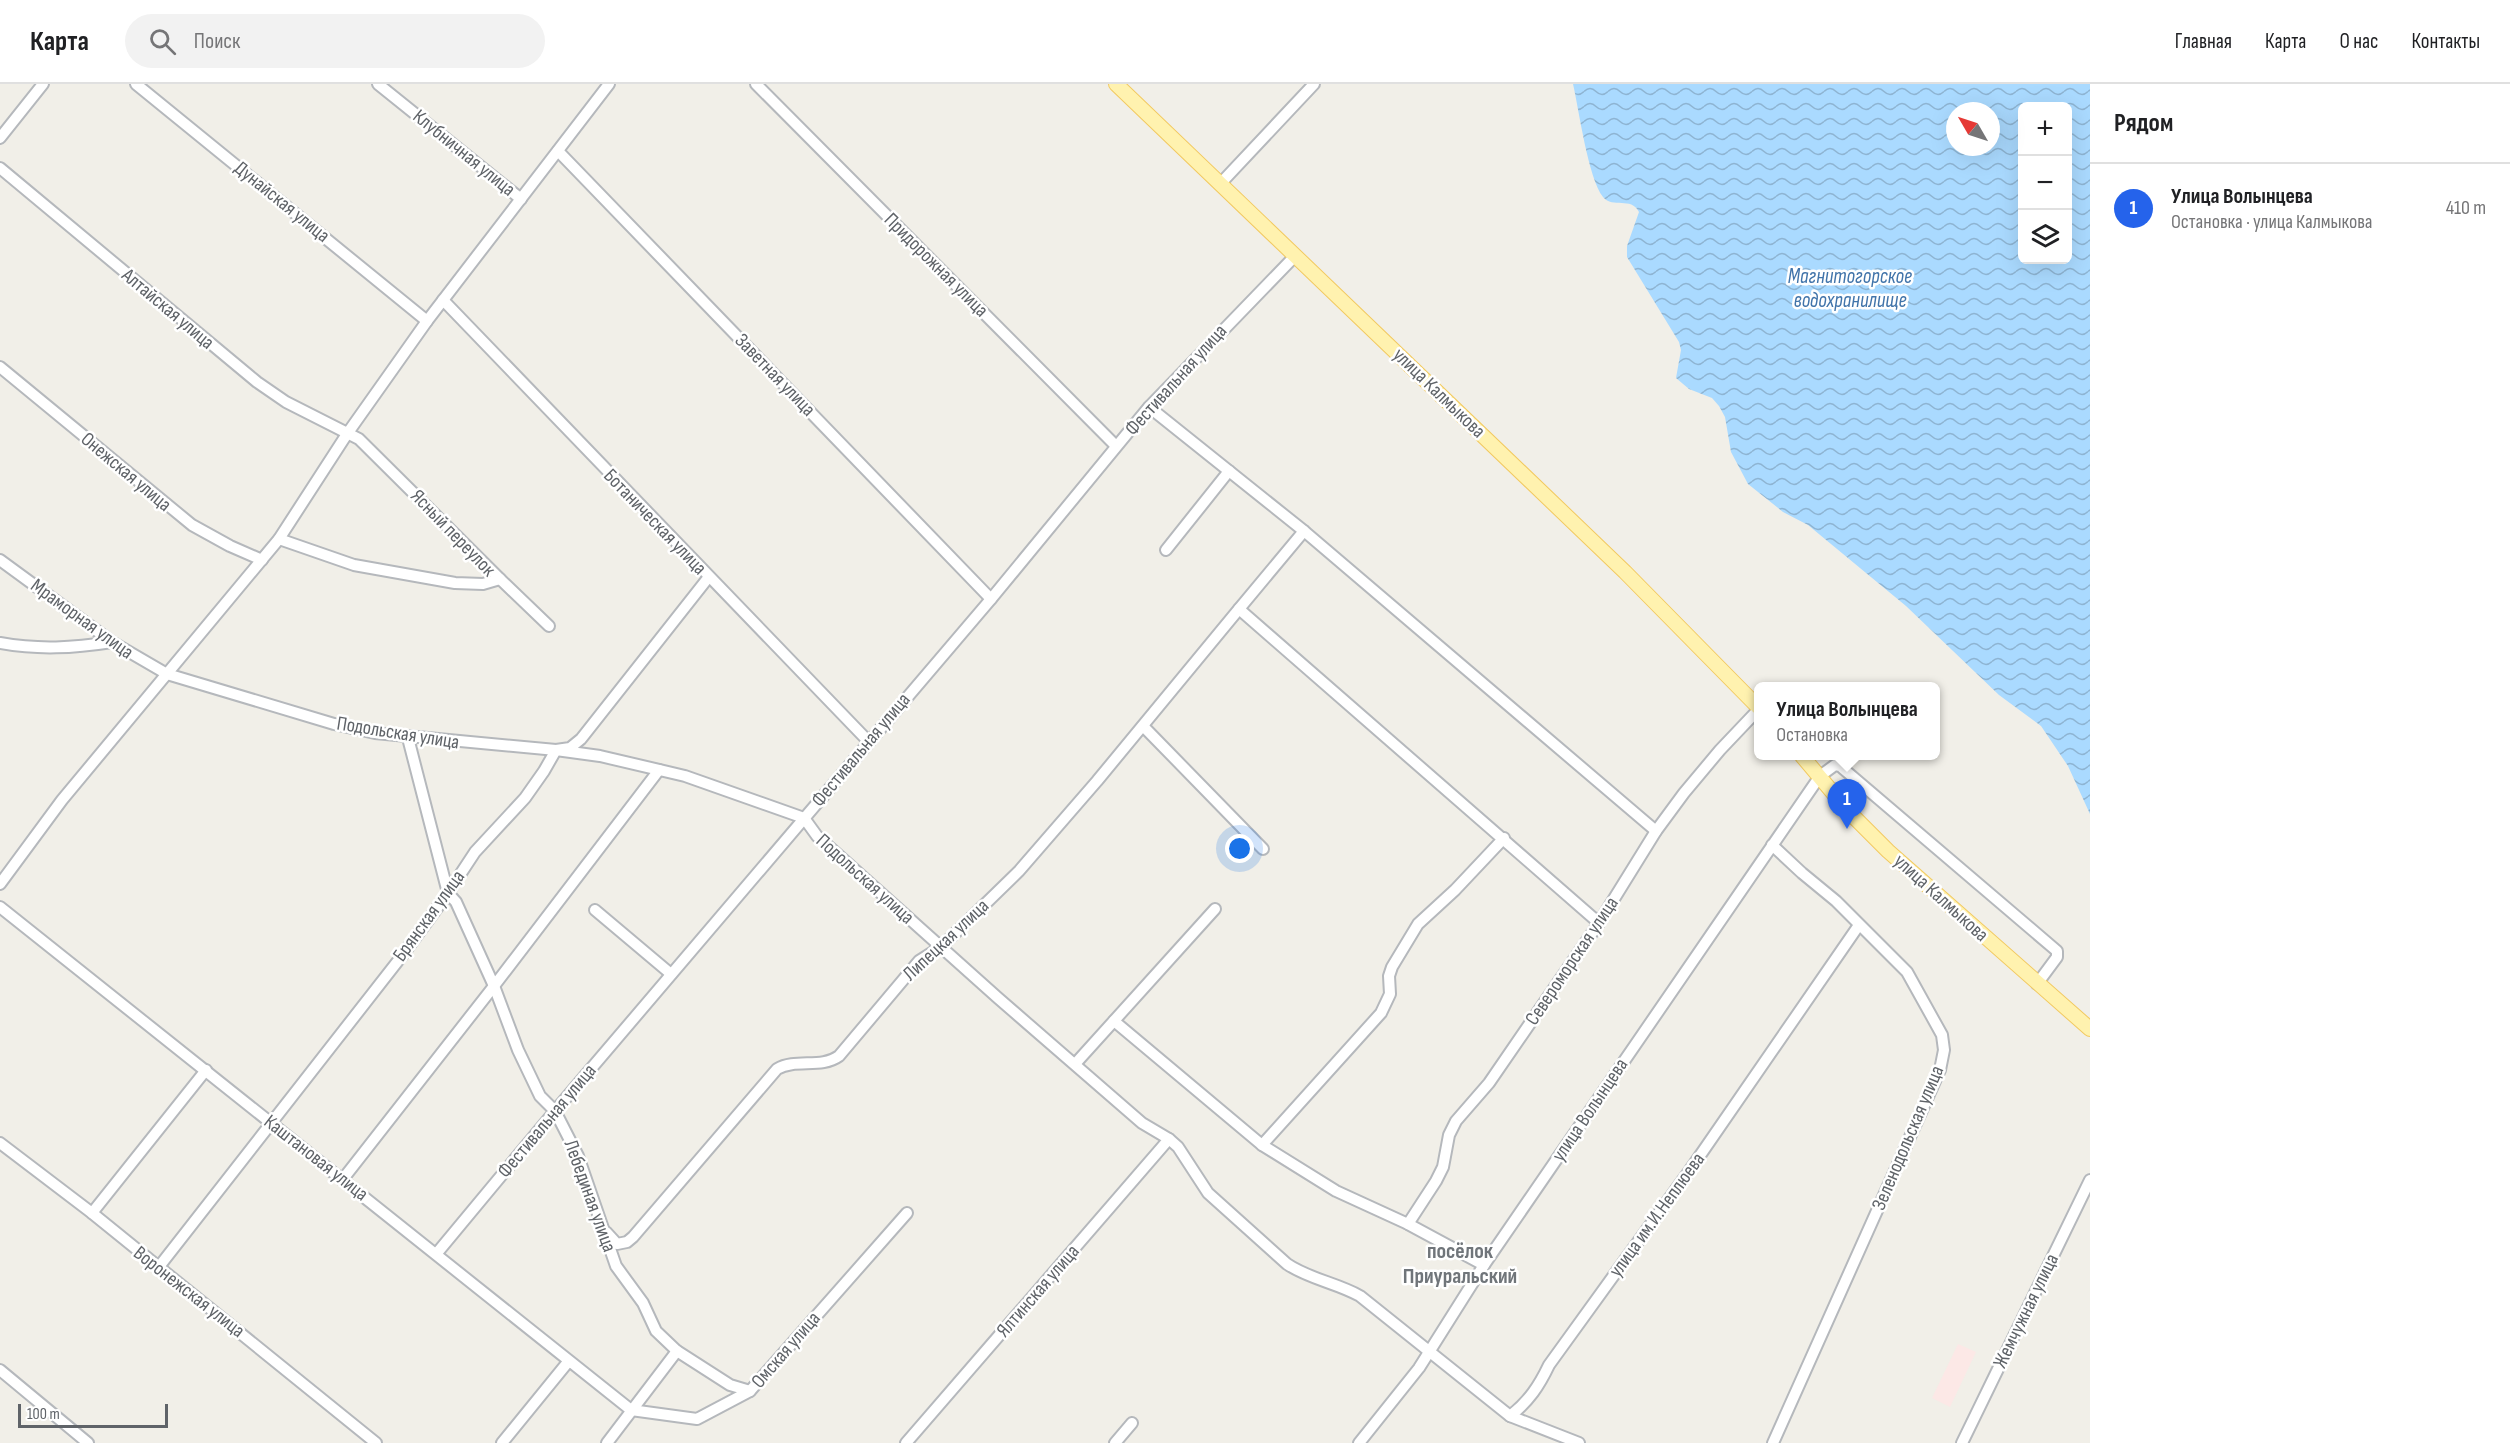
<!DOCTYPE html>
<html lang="ru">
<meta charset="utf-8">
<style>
:root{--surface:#fff;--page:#f2f2f2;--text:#202124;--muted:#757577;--line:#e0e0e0;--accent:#2563eb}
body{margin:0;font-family:"Sofia Sans Condensed",sans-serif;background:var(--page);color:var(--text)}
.controls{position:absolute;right:18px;top:18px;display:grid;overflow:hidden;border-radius:9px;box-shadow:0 6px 24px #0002}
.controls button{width:54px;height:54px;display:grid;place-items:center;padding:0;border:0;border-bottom:2px solid var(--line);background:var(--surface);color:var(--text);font:30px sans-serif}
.compass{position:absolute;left:1946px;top:18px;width:54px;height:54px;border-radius:50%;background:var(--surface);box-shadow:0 6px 24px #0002;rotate:309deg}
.scale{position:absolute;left:18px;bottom:15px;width:150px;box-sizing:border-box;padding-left:6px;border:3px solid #5f6368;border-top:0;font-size:16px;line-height:21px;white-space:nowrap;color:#5f6368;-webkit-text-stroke:4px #fff;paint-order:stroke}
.you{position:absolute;left:1240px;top:765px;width:21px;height:21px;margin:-15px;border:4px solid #fff;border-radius:50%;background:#1a73e8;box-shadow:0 0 0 9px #1a73e833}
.badge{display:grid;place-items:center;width:39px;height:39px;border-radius:50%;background:var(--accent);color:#fff;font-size:20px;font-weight:700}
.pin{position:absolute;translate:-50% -50px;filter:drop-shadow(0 2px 3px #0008)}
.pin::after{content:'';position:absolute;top:32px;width:21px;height:18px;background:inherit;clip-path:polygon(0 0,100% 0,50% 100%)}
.popup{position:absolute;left:1754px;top:598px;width:186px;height:78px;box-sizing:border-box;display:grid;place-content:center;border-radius:9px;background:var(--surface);filter:drop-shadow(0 2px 4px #0005);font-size:20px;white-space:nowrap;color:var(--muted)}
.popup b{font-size:22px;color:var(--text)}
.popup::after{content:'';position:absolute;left:50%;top:100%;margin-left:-12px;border:12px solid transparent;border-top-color:var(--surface)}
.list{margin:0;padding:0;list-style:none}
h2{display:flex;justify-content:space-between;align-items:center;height:78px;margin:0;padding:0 24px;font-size:26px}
h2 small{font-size:20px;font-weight:400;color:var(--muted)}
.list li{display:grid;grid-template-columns:39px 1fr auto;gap:18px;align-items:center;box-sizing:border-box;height:90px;padding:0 24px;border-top:2px solid var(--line)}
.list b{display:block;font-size:22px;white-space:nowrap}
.list p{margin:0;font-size:20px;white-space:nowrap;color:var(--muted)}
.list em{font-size:20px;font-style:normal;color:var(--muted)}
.icon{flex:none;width:33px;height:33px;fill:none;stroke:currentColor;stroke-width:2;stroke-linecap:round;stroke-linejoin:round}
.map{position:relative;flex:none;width:2090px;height:1359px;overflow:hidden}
header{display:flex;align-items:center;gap:36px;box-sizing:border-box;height:84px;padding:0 30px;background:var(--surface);border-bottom:2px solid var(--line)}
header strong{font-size:28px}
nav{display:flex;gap:33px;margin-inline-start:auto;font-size:21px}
.search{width:420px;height:54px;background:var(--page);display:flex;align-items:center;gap:15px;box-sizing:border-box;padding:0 21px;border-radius:33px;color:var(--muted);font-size:22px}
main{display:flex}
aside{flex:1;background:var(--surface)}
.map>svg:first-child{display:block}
.medical{fill:#fce8e6}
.water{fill:url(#water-waves);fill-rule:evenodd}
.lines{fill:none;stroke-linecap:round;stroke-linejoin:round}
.minor-casing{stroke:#b5b8bc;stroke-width:14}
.major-casing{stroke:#f2c960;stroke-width:16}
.minor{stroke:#fff;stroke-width:10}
.major{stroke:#fff2af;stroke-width:14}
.labels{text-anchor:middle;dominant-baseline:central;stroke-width:5;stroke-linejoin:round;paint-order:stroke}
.street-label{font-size:20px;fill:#5f6368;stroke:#fff}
.water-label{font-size:21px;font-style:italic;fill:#4174aa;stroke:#fff}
.quarter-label{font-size:22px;font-weight:bold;fill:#70757a;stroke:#fff}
</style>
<header>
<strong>Карта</strong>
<div class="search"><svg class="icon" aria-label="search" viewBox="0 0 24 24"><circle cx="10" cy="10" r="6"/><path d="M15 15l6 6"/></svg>Поиск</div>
<nav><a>Главная</a><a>Карта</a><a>О нас</a><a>Контакты</a></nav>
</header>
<main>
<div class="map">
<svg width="2090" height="1359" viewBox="0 0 2090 1359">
<defs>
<pattern id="water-waves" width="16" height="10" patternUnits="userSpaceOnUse" patternTransform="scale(1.5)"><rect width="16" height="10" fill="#aadaff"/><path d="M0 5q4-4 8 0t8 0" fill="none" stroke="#8eb4d2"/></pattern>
</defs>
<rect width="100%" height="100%" fill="#f1efe8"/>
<path class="medical" d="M1958,1260l18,8 -26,55 -18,-9z"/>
<path class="water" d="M1573,0h517v730l-22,-48 -27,-40 -42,-31 -93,-89 -46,-38 -52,-43 -25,-13 -35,-28 -17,-32 -6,-35 -6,-11 -7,-8 -23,-9 -13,-11 5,-28 -2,-8 -52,-85v-11l12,-34c-8,-16 -26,-3 -36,-15 -15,-19 -24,-87 -30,-113zM2022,22h46v154h-46zM1955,27h36v36h-36z"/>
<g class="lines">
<g class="minor-casing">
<g id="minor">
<path d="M136,0l291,237"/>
<path d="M378,0l143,115"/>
<path d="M756,0l360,362"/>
<path d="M0,54l43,-54"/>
<path d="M558,67l433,448"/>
<path d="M0,84l257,214 29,20 73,37 141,140 -17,5 -28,-1 -101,-18 -75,-26"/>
<path d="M1221,99l93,-99"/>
<path d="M443,216l426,442"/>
<path d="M0,283l192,158 38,21 32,14"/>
<path d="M1149,323l155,124 352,300"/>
<path d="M1304,447l-65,78 360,314"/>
<path d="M1166,466l63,-79"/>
<path d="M0,476l112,82 55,32 167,50 41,9 181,17 44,6 85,20 119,42 13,18 181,162 144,125 27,16 9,8 30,46 79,71c22,15 50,19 73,32l150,120c19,-15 29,-30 39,-51l141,-195 169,-245"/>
<path d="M500,495l49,47"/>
<path d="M0,559c39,7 73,5 112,-1"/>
<path d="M1143,642l120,123"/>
<path d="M408,654l40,155 8,9 38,84 24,64 22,46 15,15 23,45 38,110 27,37 13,28 21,20 53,34 20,6"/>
<path d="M1772,761l30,28 34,28 71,71 35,63 2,15 -4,20 -167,373"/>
<path d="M0,800l62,-84 217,-261 68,-105 80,-113 182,-237"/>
<path d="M0,823l631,503 66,9 53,-28 157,-178"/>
<path d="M595,826l76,64"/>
<path d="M1114,937l148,124 74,46 72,33 76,41"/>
<path d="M1075,980l140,-155"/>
<path d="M0,1059l92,70 284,230"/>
<path d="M1262,1061l119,-132 9,-19 -1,-18 3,-9 26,-43 37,-34 49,-52"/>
<path d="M343,1095l151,-193 165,-216"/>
<path d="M92,1129l114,-143"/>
<path d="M1408,1140l28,-43 7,-14 6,-32 7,-14 33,-38 110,-160 57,-92 28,-38 36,-43 38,-40"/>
<path d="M606,1148l11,12 10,-2 6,-5 144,-168c19,-11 44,0 62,-13l80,-95 22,-14 78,-76 78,-90 142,-172"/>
<path d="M437,1169l118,-142 436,-512 158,-192 146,-151"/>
<path d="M158,1184l243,-311 47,-64 27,-41 50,-54 19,-27 12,-21 14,-2 11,-9 127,-161"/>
<path d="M0,1286l88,73"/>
<path d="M1510,1332l69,27"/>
<path d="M502,1359l66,-81"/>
<path d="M607,1359l70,-92"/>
<path d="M906,1359l263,-304"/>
<path d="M1115,1359l17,-20"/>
<path d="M1359,1359l60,-75 65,-103 336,-489 15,-11 5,1 217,185v6l-20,27"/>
<path d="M1962,1359l128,-263"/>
</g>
</g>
<g class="major-casing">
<g id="major">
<path d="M1116,0l509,488 133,135"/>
<path d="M1802,672l48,57 38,38 202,178"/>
</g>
</g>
<use href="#minor" class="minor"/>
<use href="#major" class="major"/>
</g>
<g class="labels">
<g class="street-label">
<text transform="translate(464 69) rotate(39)">Клубничная улица</text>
<text transform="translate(282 118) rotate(39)">Дунайская улица</text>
<text transform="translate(936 181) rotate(45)">Придорожная улица</text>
<text transform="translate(168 225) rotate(40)">Алтайская улица</text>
<text transform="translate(775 291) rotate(46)">Заветная улица</text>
<text transform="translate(1176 296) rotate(-48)">Фестивальная улица</text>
<text transform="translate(1439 309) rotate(44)">улица Калмыкова</text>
<text transform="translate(126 388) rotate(40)">Онежская улица</text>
<text transform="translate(655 438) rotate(46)">Ботаническая улица</text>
<text transform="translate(453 449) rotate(46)">Ясный переулок</text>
<text transform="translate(82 535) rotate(36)">Мраморная улица</text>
<text transform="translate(398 649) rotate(9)">Подольская улица</text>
<text transform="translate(861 666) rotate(-50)">Фестивальная улица</text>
<text transform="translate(865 795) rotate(42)">Подольская улица</text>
<text transform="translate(1941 814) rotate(42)">улица Калмыкова</text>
<text transform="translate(429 832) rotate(-54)">Брянская улица</text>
<text transform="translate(946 856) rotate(-43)">Липецкая улица</text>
<text transform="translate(1572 877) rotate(-56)">Североморская улица</text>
<text transform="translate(1590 1026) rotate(-56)">улица Волынцева</text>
<text transform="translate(547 1037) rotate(-50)">Фестивальная улица</text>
<text transform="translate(1908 1054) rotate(-67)">Зеленодольская улица</text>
<text transform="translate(316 1074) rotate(38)">Каштановая улица</text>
<text transform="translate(590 1112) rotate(70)">Лебединая улица</text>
<text transform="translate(1657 1131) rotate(-54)">улица им.И.Неплюева</text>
<text transform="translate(1038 1207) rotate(-49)">Ялтинская улица</text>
<text transform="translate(189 1208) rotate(38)">Воронежская улица</text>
<text transform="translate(2026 1227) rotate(-64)">Жемчужная улица</text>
<text transform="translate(786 1266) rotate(-49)">Омская улица</text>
</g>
<g class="water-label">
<text x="1850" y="192">Магнитогорское<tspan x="1850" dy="24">водохранилище</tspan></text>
</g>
<g class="quarter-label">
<text x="1460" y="1167">посёлок<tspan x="1460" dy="25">Приуральский</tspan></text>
</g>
</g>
</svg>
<div class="controls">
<button>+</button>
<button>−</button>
<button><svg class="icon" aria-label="layers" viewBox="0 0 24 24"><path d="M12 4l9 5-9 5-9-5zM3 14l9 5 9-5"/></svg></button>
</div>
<svg class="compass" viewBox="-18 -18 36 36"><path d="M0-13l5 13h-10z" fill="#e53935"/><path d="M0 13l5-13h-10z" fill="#757577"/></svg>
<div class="scale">100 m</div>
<div class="you"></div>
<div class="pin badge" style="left:1847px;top:745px">1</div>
<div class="popup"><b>Улица Волынцева</b>Остановка</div>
</div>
<aside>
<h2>Рядом<small></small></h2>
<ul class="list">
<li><span class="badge">1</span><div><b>Улица Волынцева</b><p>Остановка · улица Калмыкова</p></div><em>410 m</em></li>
</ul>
</aside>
</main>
